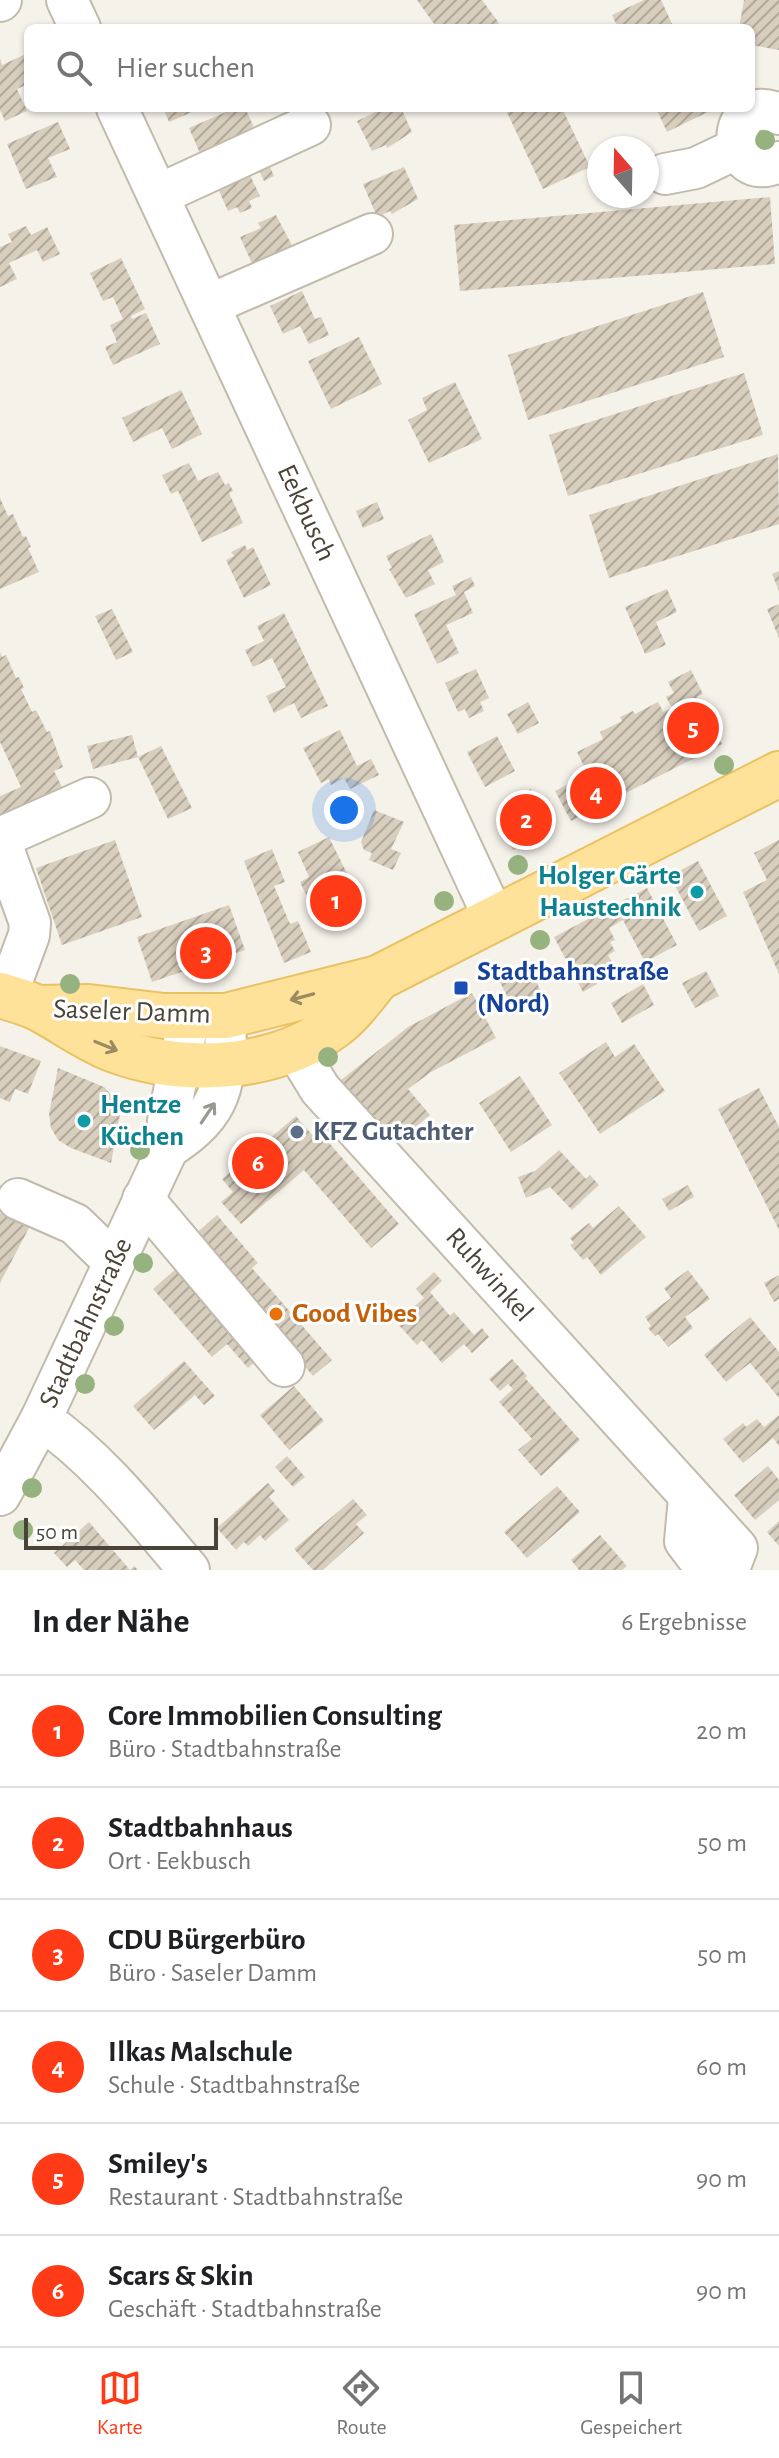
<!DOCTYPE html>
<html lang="de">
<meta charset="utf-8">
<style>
:root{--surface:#fff;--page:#f6f6f6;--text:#202124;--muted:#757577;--line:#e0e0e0;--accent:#ff3a17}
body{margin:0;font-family:"Alegreya Sans",sans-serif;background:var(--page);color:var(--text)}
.compass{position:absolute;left:587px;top:136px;width:72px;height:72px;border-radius:50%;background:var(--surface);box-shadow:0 2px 6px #0004;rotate:340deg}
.scale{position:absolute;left:24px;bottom:20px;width:194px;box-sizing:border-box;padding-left:8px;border:4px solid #4a4337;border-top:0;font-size:22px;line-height:28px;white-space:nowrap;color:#4a4337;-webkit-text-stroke:6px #fff;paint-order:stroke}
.you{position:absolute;left:344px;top:810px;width:28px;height:28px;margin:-20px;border:6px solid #fff;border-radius:50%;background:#1a73e8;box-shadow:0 0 0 12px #1a73e833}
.badge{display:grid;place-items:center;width:52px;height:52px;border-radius:50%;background:var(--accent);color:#fff;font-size:26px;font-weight:700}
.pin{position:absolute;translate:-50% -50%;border:4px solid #fff;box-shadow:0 2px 8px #0006}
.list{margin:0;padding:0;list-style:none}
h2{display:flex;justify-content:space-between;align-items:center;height:104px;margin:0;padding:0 32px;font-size:34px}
h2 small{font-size:26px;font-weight:400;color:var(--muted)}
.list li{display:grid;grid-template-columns:52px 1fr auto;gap:24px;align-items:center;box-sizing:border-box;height:112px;padding:0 32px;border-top:2px solid var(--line)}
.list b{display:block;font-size:30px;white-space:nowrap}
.list p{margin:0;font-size:26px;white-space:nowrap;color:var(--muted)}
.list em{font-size:26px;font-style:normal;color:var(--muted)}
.icon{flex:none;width:44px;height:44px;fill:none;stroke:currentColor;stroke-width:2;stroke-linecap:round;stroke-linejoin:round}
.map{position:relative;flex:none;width:779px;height:1570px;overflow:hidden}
.search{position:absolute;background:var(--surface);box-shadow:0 2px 6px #0004;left:24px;right:24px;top:24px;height:88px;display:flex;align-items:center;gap:20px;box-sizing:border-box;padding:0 28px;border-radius:12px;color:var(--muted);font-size:30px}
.sheet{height:776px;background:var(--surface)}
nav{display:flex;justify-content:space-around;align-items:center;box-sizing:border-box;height:112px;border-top:2px solid var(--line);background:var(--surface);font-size:22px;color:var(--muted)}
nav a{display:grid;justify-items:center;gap:4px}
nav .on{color:var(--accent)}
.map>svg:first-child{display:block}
.building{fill:url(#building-hatch)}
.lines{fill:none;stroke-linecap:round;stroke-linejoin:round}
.minor-casing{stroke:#c2baab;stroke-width:44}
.major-casing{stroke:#eac263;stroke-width:48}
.minor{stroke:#fff;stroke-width:40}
.major{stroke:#ffe299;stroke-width:44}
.tree{fill:#96b37f}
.oneway{stroke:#9b8b63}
.oneway2{stroke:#9b9891}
.culture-dot{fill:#0f9aa8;stroke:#fff;stroke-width:3}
.transit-dot{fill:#1a4fb4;stroke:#fff;stroke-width:3}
.service-dot{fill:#5c6f8a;stroke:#fff;stroke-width:3}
.food-dot{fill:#e8710a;stroke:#fff;stroke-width:3}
.labels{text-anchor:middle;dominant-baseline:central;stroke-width:6;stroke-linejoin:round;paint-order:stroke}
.street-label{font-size:28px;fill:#4a4337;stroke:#fff}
.culture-label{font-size:28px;font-weight:bold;fill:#0d838f;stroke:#fff;text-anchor:end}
.transit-label{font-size:28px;font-weight:bold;fill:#164399;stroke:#fff;text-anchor:start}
.service-label{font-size:28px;font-weight:bold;fill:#4e5e75;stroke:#fff;text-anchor:start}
.food-label{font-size:28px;font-weight:bold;fill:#c56008;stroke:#fff;text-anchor:start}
</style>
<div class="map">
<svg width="779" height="1570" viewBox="0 0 779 1570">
<defs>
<pattern id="building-hatch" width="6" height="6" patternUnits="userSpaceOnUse" patternTransform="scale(2)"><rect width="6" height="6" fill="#d8cebe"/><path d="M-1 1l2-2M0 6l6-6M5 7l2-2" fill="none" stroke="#b1a99b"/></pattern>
</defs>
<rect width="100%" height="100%" fill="#f5f2ea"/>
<g class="building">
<path d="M417,0h65l17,23 -7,5h-55z"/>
<path d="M644,0h17l13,28h-56l-6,-13z"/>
<path d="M744,0h35v50l-28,-5v-17h-12z"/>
<path d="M26,54l2,30 -11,5 10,22 -22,10 -5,-11v-51l2,6z"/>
<path d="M163,108h38l-32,14z"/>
<path d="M235,108h10l12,26 -55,24 -13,-30z"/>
<path d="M384,108h17l11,24 -25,16 -1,-3 -14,6 -15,-30z"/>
<path d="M505,108h57l28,59 -47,22z"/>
<path d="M656,108h60l-49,24z"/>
<path d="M58,122l12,27 -22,9 9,19 -31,12 -19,-45z"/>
<path d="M266,158l8,18 -10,5 -8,-18z"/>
<path d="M246,167l14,29 -11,5 3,7 -12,5 -3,-6 -9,4 -13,-29z"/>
<path d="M404,167l14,32 -26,15 -2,-3 -13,6 -14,-33z"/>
<path d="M770,197l5,67 -315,27 -6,-66z"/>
<path d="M276,215l19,36 -40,19 -15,-33 21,-9 -3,-5z"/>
<path d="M26,226l5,9 16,-8 13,27 -17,8 -6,-12 -28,13 8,16 -17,8v-40l12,-5 -4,-8z"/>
<path d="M121,258l24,51 -14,7 1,3 14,-6 14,31 -47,21 -8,-18 12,-5 -7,-17 13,-6 -10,-22 -10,4 -13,-28z"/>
<path d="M302,291l13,28 6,-2 8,18 -20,9 -9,-18 -17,8 -13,-28z"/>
<path d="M703,292l21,65 -196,63 -20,-65z"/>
<path d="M359,337l23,47 -51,25 -23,-48z"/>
<path d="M744,373l19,62 -195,61 -19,-61z"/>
<path d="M455,382l27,57 -53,24 -21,-43 19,-10 -5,-12z"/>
<path d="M181,390l21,44 -30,15 -10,-21 -29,14 -11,-24z"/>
<path d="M778,454l1,70 -170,54 -20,-63z"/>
<path d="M189,463l9,18 20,-9 7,13 4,-2 4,8 -4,2 14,30 -41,19 -24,-51 -7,3 -9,-19z"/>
<path d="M0,498l8,18 5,-2 10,23 3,-1 5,11 -3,1 11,24 -39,17z"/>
<path d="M377,502l7,17 -21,9 -7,-17z"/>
<path d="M431,534l13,28 -16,8 7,14 -29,14 -17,-29 3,-1 -6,-12z"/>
<path d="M245,545l2,5 6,-3 18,38 -27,13 -18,-38 8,-4 -3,-4z"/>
<path d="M779,571v20l-7,-17z"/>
<path d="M471,577l4,9 -11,6 9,21 -27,12 13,28 -22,11 -23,-50 42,-19 -4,-9z"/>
<path d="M667,589l10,23 -21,10 10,23 -21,9 -20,-47z"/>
<path d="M779,604v34l-12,-29z"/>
<path d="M112,609l21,43 -17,8 -21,-44z"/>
<path d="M284,613l44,93 -27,12 -7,-15 -20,10 -8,-17 20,-9 -14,-29 -19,9 -8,-17 19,-9 -7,-15z"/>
<path d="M0,652l2,5 4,-2 10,23 3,-1 5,11 -3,1 11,23 4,-2 11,22 3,-1 13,36 -9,4 10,20 -64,30v-25l21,-9 -21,-45z"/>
<path d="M476,669l13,29 -9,4 4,9 -15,7 -4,-9 -7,3 -13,-29z"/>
<path d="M691,670l12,24 -6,3 25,47 -151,77 -16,-30 33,-17 -11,-22 26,-13 -3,-7 22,-11 -2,-4 13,-6 2,3 23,-12 5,10 9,-4 -6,-11 8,-4 -6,-11z"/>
<path d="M528,702l11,21 -21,11 -11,-20z"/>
<path d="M340,730l17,36 14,-7 8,16 -29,14 -6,-11 -13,7 -2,-6 -8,4 -18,-35z"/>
<path d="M132,735l6,22 -45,12 -6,-23z"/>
<path d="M497,736l18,35 -30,16 -18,-35z"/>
<path d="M161,746l31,62 -24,11 -30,-62z"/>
<path d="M531,789l22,41 -40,20 -14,-27 11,-6 -7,-14z"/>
<path d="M374,810l30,12 -13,27 10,4 -8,17 -24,-10 3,-7 -8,-3 -3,-8z"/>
<path d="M329,837l33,67 -35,17 -8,-16 -7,2 -12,-25 9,-5 -11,-25z"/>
<path d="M115,840l27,77 -80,28 -26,-77z"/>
<path d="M779,840v134l-36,-82 24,-12 -13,-27z"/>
<path d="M272,849l13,33 -11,4 16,38 8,-3 13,31 -27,11 -40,-102z"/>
<path d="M698,861l29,55 -28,15 -29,-55z"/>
<path d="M647,888l30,57 -32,17 -22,-42 -14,8 6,12 -5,2 5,9 -7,4 6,11 -21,10 4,8 -14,8 -29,-55z"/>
<path d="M229,905l16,45 -93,32 -15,-45z"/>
<path d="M527,963l17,35 -29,14 -17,-34z"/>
<path d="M706,971l13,25 -24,12 -13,-25z"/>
<path d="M643,984l11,21 -32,18 -11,-20z"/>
<path d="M472,993l24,45 -65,34 -23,17 22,26 -34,29 -55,-64 67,-53z"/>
<path d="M606,1042l9,15 19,-13 31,47 -65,43 -41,-61z"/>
<path d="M0,1046l41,15 -13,33 -13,-5 -5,13 -10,-4z"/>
<path d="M58,1068l46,19 11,12 5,15 -9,49 -40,-15 -13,-8 -7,-12 -2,-14z"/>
<path d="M520,1076l32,49 -41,27 -32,-49z"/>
<path d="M759,1088l20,39v103l-61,-121z"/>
<path d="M296,1116l23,27 6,-5 74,86 -28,24 -67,-78 -63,54 -20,-22 12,-10 -11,-13z"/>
<path d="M559,1150l27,29 4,-4 9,10 -27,25 -22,-23 -24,11 -8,-21 17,-6z"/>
<path d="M688,1185l6,12 -25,14 -7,-12z"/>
<path d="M619,1206l27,31 -45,38 -14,-18 -4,3 -13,-15 4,-2 -4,-5 19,-15 4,5z"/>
<path d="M0,1213l29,15 -29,55z"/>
<path d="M217,1215l41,48 -6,5 80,92 -19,16 -120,-140z"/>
<path d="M185,1261l80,92 -17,15 -21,-24 -15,13 -59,-68z"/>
<path d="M688,1270l22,29 -25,18 8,11 -25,19 -10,-13 -3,2 -7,-8 3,-2 -6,-9 26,-19 -7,-10z"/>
<path d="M434,1272l8,9 -12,11 20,24 4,-4 20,23 8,-7 7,9 -17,16 -8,-9 -22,19 -20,-23 -5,5 -21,-23 28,-24 -8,-9z"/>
<path d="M779,1275v24l-5,3 -10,-19z"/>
<path d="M750,1317l29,35v46l-29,-35 -24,19 -22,-27z"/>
<path d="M512,1359l15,17 -2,2 55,62 -39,36 -23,-26 14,-11 -33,-37 14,-13 -5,-5 -8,7 -11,-12z"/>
<path d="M184,1361l31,35 -11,9 -9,-10 -41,35 -21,-24z"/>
<path d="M294,1386l30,35 -35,29 -29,-35z"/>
<path d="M779,1415v31l-6,-8 -30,25 -20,-24 20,-16 3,4 11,-8 7,8z"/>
<path d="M287,1456l18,21 -12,10 -18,-20z"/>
<path d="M768,1466l11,14v20l-24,20 -21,-25z"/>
<path d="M268,1483l7,8 -6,6 20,23 -24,21 -5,-6 -12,11 -4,-4 -8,8 -19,-22z"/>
<path d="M557,1486l23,26 -53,46 -23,-26z"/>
<path d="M353,1499l14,16 -11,9 8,9 -41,37h-10l-19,-21z"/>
<path d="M779,1521v25l-12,-14z"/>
<path d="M89,1522l41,48 4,-4 4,4h-54l-9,-10 -8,7 -13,-14z"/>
<path d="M600,1535l27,31 -5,4h-43l-8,-10z"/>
</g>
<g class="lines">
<g class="minor-casing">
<g id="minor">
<path d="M67,0l13,28"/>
<path d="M0,1l1,-1"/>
<path d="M117,108l377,810"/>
<path d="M779,114c-56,-26 -55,74 0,48"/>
<path d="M665,174l31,-6 42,-20"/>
<path d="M158,195l152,-70"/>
<path d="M209,305l163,-71"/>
<path d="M0,838l90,-40"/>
<path d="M0,840l30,83 -1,12 -23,62"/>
<path d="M295,1048l25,41 417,459 -8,21 -6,1"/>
<path d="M168,1148c59,-38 57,-66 58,-132"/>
<path d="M18,1199l57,25 39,38"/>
<path d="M143,1199l141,167"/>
<path d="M41,1419c59,41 102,97 148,151"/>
<path d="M0,1495l41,-76 127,-271v-27l21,-104"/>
<path d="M689,1498l-4,43 22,29"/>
</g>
</g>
<g class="major-casing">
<g id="major">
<path d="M0,995c13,4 28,8 40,14 26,14 48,31 75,41 68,25 158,21 218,-23 18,-13 31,-32 45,-49"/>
<path d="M38,1008l51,-1 75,9h62l152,-38 401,-204"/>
</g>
</g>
<use href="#minor" class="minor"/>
<use href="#major" class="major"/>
</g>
<g class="tree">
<circle cx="765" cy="140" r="10"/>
<circle cx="724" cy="765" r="10"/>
<circle cx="518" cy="865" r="10"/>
<circle cx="444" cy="901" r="10"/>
<circle cx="540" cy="940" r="10"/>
<circle cx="70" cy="984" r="10"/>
<circle cx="328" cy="1057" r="10"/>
<circle cx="140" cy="1150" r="10"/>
<circle cx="143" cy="1263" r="10"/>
<circle cx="114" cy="1326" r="10"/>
<circle cx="85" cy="1384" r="10"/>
<circle cx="32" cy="1488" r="10"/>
<circle cx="23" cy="1530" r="10"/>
</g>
<defs><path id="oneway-shaft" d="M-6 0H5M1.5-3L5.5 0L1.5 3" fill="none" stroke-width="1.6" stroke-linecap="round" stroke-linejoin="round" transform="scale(2)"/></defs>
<g class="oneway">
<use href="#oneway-shaft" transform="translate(302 997) rotate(165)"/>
<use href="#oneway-shaft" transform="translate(106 1046) rotate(22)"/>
</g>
<use class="oneway2" href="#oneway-shaft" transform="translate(208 1113) rotate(-56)"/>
<g class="culture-dot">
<circle cx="697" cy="892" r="8"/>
<circle cx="84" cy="1121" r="8"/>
</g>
<rect class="transit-dot" x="453" y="980" width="16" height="16" rx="4"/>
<circle class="service-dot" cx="297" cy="1132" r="8"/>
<circle class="food-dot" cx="276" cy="1314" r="8"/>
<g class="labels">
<g class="street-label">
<text transform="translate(306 513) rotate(65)">Eekbusch</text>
<text transform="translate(132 1012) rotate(2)">Saseler Damm</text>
<text transform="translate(489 1275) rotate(48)">Ruhwinkel</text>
<text transform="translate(86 1323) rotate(-65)">Stadtbahnstraße</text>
</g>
<g class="culture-label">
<text x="681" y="876">Holger Gärte<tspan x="681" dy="32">Haustechnik</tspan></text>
<text x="100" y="1105" text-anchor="start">Hentze<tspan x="100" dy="32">Küchen</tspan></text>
</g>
<g class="transit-label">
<text x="477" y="972">Stadtbahnstraße<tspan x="477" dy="32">(Nord)</tspan></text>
</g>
<g class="service-label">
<text x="313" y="1132">KFZ Gutachter</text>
</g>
<g class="food-label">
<text x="292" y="1314">Good Vibes</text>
</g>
</g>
</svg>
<svg class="compass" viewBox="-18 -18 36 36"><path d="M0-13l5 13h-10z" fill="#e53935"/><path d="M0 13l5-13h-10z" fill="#757577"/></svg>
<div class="scale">50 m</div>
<div class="you"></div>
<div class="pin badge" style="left:336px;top:901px">1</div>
<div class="pin badge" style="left:526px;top:820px">2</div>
<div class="pin badge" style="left:206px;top:953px">3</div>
<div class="pin badge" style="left:596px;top:793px">4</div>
<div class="pin badge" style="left:693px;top:728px">5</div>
<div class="pin badge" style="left:258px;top:1163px">6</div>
<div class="search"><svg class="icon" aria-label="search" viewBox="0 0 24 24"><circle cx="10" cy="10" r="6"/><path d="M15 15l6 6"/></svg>Hier suchen</div>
</div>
<section class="sheet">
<h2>In der Nähe<small>6 Ergebnisse</small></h2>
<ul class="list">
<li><span class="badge">1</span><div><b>Core Immobilien Consulting</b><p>Büro · Stadtbahnstraße</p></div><em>20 m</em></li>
<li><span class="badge">2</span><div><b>Stadtbahnhaus</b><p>Ort · Eekbusch</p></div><em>50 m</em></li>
<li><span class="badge">3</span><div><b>CDU Bürgerbüro</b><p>Büro · Saseler Damm</p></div><em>50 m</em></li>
<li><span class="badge">4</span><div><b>Ilkas Malschule</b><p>Schule · Stadtbahnstraße</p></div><em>60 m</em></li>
<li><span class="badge">5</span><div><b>Smiley's</b><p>Restaurant · Stadtbahnstraße</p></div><em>90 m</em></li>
<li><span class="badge">6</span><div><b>Scars &amp; Skin</b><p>Geschäft · Stadtbahnstraße</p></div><em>90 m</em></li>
</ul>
</section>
<nav>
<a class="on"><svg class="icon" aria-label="map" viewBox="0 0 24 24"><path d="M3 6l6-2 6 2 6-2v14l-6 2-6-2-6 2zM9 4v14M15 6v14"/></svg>Karte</a>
<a><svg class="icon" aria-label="directions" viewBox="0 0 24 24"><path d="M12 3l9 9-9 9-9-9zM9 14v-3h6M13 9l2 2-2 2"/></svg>Route</a>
<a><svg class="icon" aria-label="saved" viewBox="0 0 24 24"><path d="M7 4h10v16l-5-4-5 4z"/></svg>Gespeichert</a>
</nav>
